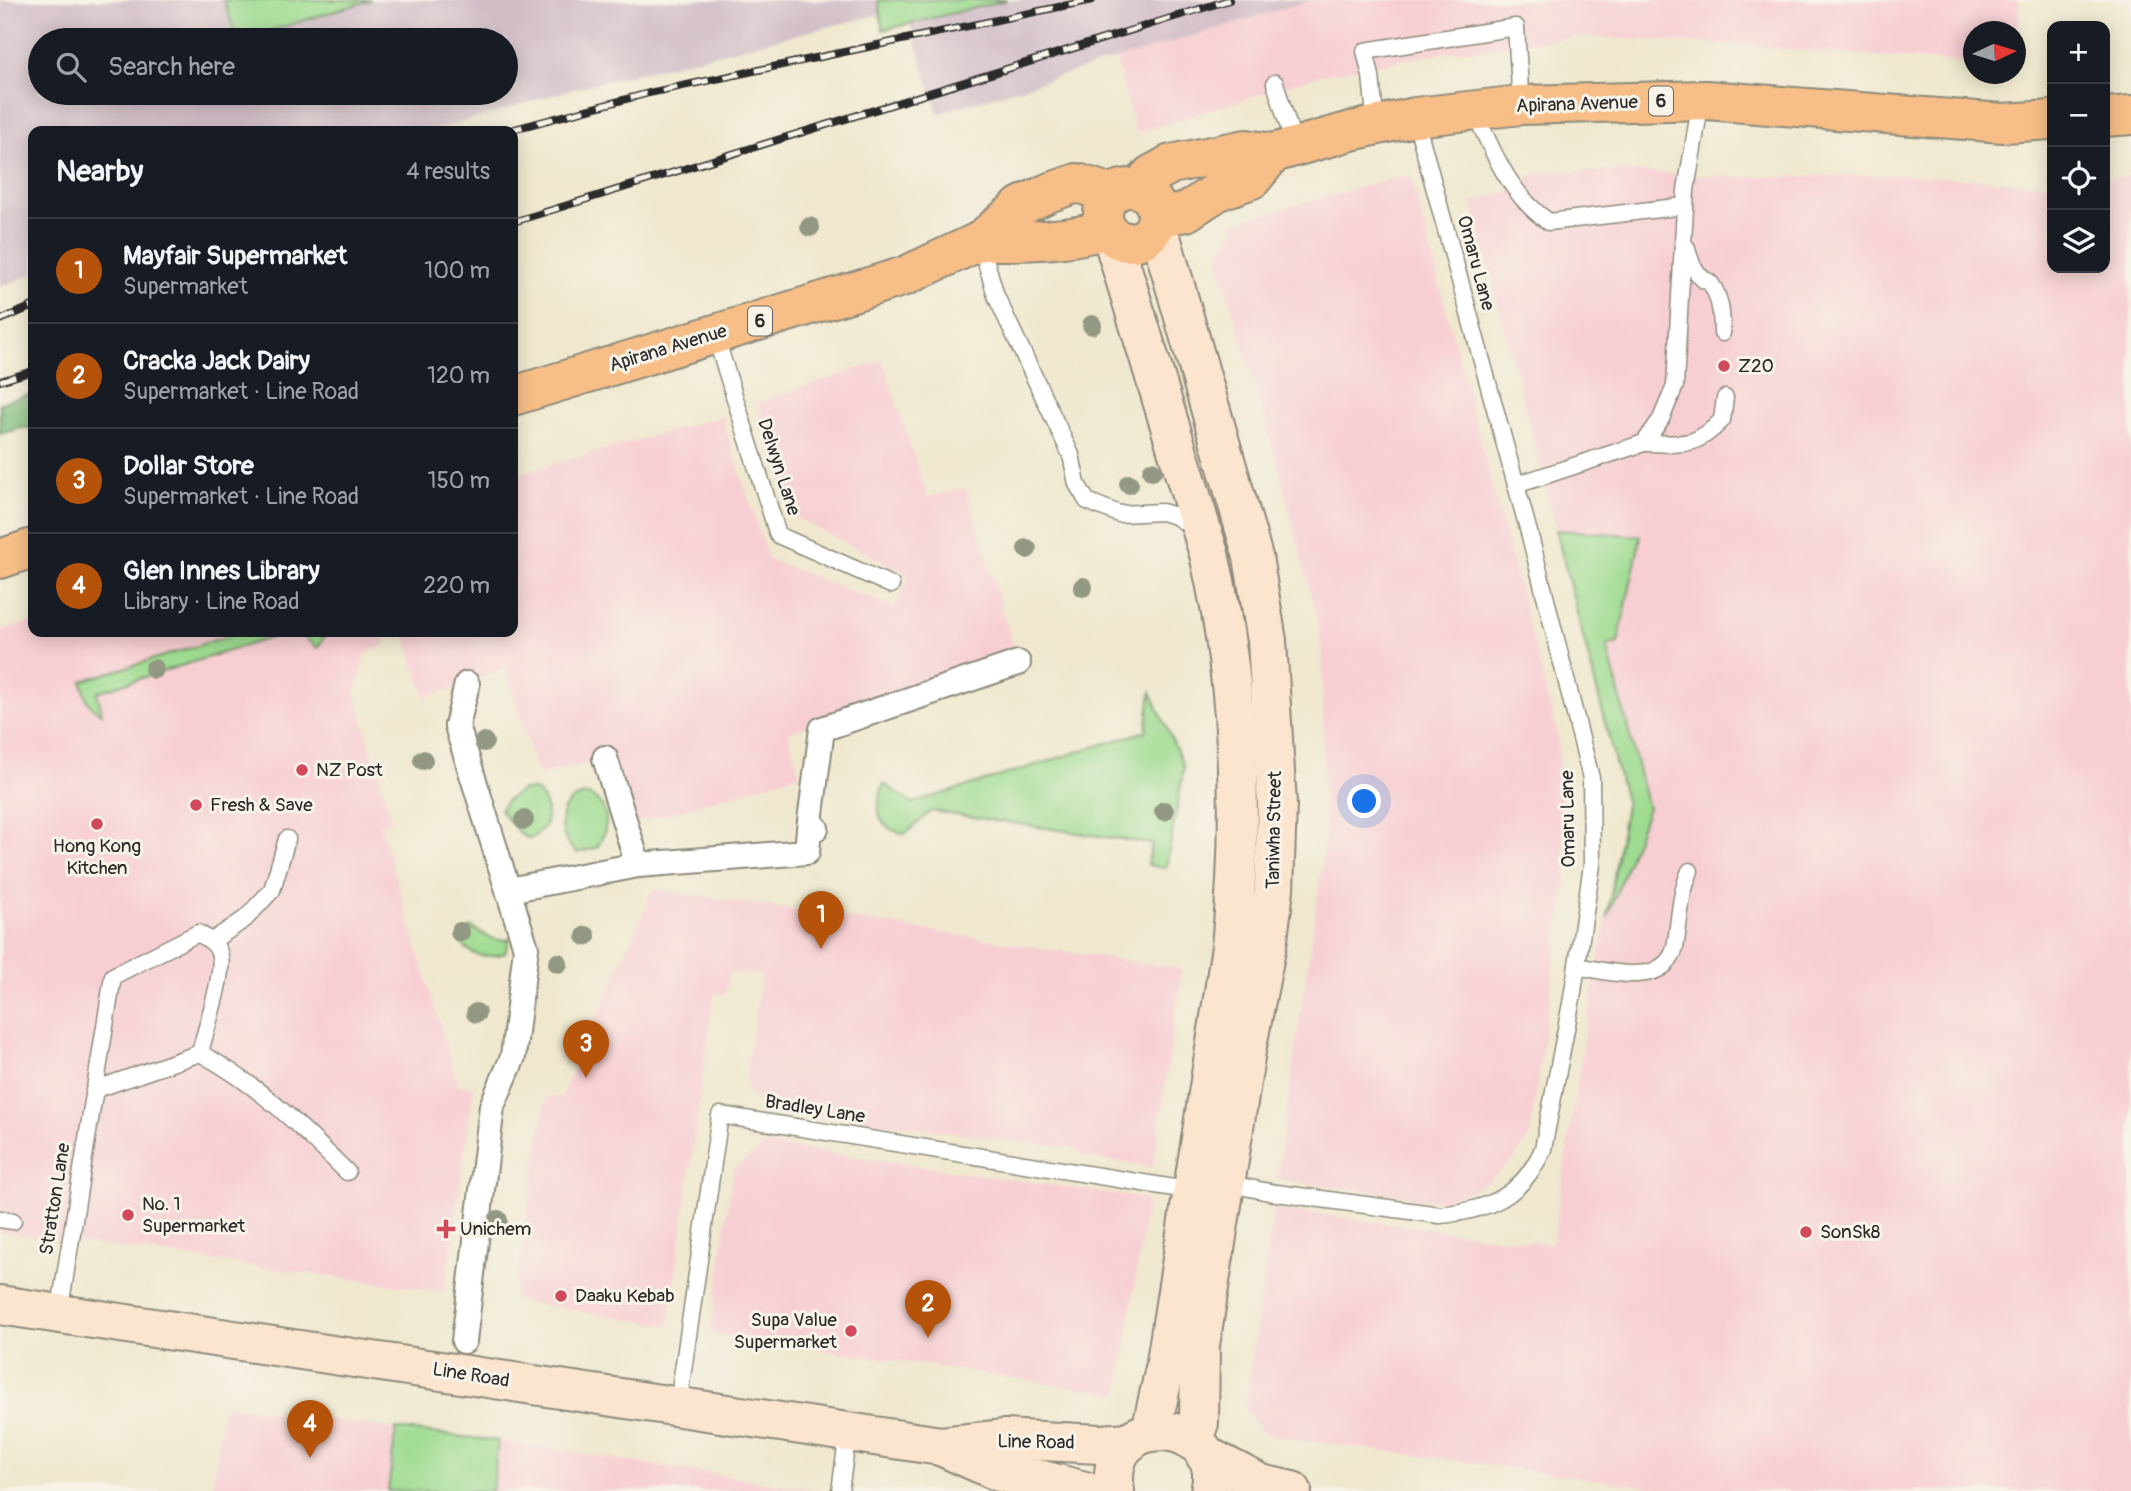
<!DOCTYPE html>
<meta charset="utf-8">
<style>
:root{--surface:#171b24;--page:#242831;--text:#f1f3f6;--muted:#9ea1a6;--line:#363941;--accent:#b45309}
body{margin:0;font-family:Pangolin,sans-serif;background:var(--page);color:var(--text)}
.controls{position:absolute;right:21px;top:21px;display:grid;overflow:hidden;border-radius:14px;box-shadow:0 4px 18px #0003}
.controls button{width:63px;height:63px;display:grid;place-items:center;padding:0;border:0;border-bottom:2px solid var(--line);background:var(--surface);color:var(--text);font:35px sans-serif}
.compass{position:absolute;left:1963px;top:21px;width:63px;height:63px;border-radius:50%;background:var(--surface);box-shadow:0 4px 18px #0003;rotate:86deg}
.you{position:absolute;left:1365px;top:802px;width:24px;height:24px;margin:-18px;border:5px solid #fff;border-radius:50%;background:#1a73e8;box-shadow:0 0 0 10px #1a73e833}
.badge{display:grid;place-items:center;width:46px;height:46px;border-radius:50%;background:var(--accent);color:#fff;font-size:23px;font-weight:700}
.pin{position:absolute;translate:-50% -58px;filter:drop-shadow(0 2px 4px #0008)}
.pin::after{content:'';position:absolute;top:37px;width:24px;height:21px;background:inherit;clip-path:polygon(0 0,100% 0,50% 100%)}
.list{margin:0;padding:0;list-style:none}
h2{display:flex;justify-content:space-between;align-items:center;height:91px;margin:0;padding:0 28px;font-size:30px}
h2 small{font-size:23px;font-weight:400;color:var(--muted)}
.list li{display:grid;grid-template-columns:46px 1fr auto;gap:21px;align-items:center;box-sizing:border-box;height:105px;padding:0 28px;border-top:2px solid var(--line)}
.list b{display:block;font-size:26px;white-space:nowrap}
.list p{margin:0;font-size:23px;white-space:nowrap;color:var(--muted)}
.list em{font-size:23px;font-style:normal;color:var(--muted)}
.icon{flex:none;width:38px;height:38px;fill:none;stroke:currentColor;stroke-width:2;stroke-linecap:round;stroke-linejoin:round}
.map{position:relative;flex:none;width:2131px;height:1491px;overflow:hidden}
.search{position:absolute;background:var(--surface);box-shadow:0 4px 18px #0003;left:28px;top:28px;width:490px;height:77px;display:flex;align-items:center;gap:18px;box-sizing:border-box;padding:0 24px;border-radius:38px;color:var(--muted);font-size:26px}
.panel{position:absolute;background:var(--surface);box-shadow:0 4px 18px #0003;left:28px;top:126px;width:490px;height:511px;border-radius:14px}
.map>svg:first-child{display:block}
.built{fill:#f7cfd3}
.industrial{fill:#d2bdc7}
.green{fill:#9fdc91;stroke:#65845e;stroke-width:2}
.forest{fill:#7fbc7b;stroke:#557453;stroke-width:2}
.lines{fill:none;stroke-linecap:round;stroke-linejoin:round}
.service-casing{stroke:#8d8a7c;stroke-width:19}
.pedestrian-casing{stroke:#8d8a7c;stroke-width:28}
.secondary-casing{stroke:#8d8a7c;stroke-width:42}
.primary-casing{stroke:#8d8a7c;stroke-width:42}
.service{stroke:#fff;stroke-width:16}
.pedestrian{stroke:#fff;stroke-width:24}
.secondary{stroke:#fce5cf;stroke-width:38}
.primary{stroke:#f7be87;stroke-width:38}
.rail-casing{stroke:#2b2b2b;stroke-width:8}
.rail{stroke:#f7f3e8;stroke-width:5;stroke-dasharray:16;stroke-linecap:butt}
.tree{fill:#939882}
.poi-dot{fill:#d1495b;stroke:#f7f3e8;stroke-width:2.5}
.labels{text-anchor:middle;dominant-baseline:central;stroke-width:6;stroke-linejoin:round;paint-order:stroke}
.shield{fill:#f7f3e8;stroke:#686764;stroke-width:2}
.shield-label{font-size:18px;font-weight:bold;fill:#2b2b2b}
.street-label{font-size:19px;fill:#2b2b2b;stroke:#f7f3e8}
.poi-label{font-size:19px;fill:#2b2b2b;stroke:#f7f3e8;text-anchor:start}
</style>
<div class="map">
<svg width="2131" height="1491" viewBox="0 0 2131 1491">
<rect width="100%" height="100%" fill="#f7f3e8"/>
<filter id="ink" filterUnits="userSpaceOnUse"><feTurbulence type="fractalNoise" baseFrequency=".0143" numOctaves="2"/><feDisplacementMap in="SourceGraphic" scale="14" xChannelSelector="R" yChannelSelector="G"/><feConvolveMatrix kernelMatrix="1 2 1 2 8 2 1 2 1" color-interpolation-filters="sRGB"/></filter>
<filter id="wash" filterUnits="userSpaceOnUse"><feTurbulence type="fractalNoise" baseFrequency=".00686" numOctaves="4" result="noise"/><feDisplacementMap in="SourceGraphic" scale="28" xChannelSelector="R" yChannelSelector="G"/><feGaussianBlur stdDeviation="1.57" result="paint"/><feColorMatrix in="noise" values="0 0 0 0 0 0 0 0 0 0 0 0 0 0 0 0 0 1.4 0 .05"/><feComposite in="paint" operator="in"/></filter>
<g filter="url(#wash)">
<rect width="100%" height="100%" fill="#efe8ce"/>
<g class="built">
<path d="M1311,0h708l1,67 -4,-1v-34h-42l-1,31 -255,-19 -142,-8 -146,19 -109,20 -185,58 -21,-75z"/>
<path d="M1619,171l122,6 162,-2 149,9v84h53v-89l26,-3v1315h-451l-409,-55 -11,-6 -15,-22 29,-199 278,35 34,-217 42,-223 -156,-602 32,-8 30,-21z"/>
<path d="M1406,175l5,1 146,557 10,140 -37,262 -13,21 -22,20 -22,14 -32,11 -164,-22 48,-336 -3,-193 -5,-31 -39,-155 -59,-201 1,-9 10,-20 6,-2 -2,-10z"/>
<path d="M883,360l44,137 39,-9 51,171 -229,74 12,41 -166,50 -21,-68 -75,20 -33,-109 -38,17 -41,13 -23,-65h110v-156l209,-60 46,143 127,49 14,-33 -115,-58 -36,-114z"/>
<path d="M33,621v11h349l4,13 -20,8 -11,40 37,128 -12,4 78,260 16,2 -29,205 -445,-60v-601z"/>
<path d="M654,889l528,80 -29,198 -72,-11 -4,-7 -293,-39 -27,-10 -10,-10 -1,-18 15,-97 -32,-3 -4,23 -11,-2 -45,333 -155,-26 32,-203 15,1z"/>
<path d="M767,1144l375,54 5,3 -28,193 -408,-61 22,-164z"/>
<path d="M224,1405l172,24 -8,62h-176z"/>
<path d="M498,1441l325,50h-331z"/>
</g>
<g class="industrial">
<path d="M0,0h224l13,40h-197v53h466v-53h-266l131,-40h507l3,14 -308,75 -140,42h-400v143l-33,13z"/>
<path d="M1007,0h304l-373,113 -28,-89z"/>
</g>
<g class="green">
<path d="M224,0h147l-131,40h-3z"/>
<path d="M878,0h129l-124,30z"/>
<path d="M1556,530l85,6 -23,107 -11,3 41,162 -41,110 19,-113z"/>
<path d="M242,632h47l-192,60 5,21c-15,-4 -17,-18 -20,-32z"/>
<path d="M297,632h30l-9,16z"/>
<path d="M1151,692l33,75 -18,101 -19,-3 5,-21 -221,-33 -26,23c-30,-6 -30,-26 -21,-50l29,19 233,-72z"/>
<path d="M522,790h13c17,16 17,37 -5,49l-10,-5 -20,-24 6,-9z"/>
<path d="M589,795c23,13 20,33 8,53l-20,5c-23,-19 -22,-56 12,-58z"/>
<path d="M471,927c13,7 24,17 39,12l-5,14c-16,6 -37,4 -46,-14z"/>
<path d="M396,1429l102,12 -6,50h-104z"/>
</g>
<path class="forest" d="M33,393v39l-7,-5 -26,7v-31z"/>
</g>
<g filter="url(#ink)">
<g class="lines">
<g class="service-casing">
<g id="service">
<path d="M1275,83l20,64"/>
<path d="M1474,110c18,41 37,87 75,112l136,-16"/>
<path d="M1376,126l-5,-50 -6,-25 151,-24 5,78"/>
<path d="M980,241l16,55 75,159 6,29 10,17 32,13 43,-2 14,4 18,12"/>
<path d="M1687,248c2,10 7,22 15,30 5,5 4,0 9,6 10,14 11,33 11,49"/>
<path d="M715,335l63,200 113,50"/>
<path d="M1644,443c38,0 49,7 78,-23l3,-22"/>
<path d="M1516,485l128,-42 17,-24 14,-33 11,-196 15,-90"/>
<path d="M212,941l33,-22 27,-29 15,-51"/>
<path d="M1577,966c28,5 88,23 98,-19 5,-26 4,-51 15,-76"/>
<path d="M200,1053c59,32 99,72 147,119"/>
<path d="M94,1090l106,-37"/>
<path d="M1226,1183l43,9 171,23c50,-5 82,-19 103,-66l29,-151 20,-133 -1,-87 -61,-242 -115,-419"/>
<path d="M0,1219l13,2"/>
<path d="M59,1314l54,-338 85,-43c9,5 20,11 22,23 4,20 -15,75 -20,97"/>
<path d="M678,1405l42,-290 473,76"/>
<path d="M840,1491l8,-58"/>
</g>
</g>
<g class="pedestrian-casing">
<g id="pedestrian">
<path d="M605,758l33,107"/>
<path d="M809,829l13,-100 196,-66"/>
<path d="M509,890l129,-25 169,-13 2,-23 7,-1"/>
<path d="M464,1341l28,-235 21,-49 13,-109 -69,-222 10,-42"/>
</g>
</g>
<g class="secondary-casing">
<g id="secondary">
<path d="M1155,226l8,18 90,313 14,84 10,163 -3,85 -6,50 -22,112 -46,294 -1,78 -7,18"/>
<path d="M1112,236l97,318c30,128 35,262 22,393l-66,421 -14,63"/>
<path d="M0,1305l941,141 64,-7 95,5 30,-2"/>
<path d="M943,1447l56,25 43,8 43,11"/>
<path d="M1205,1455l56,29 31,7"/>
<path d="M1115,1491c-14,-87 115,-72 95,0"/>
</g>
</g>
<g class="primary-casing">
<g id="primary">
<path d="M2105,117l26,-2"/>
<circle cx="1130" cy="215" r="27"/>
<path d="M1139,189l12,-14 20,-11 75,-15 27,4 78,-22 64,-14 106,-12 185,-5 297,23 49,-3"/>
<path d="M1157,218l29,-6 32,-21 34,-12 21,-26"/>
<path d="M980,241c44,0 85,1 127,-12"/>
<path d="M513,396l392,-120 75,-35 41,-35 27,-13 29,-10 35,11"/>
<path d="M0,559l33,-11"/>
</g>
</g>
<use href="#service" class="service"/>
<use href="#pedestrian" class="pedestrian"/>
<use href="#secondary" class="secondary"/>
<use href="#primary" class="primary"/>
<g class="rail-casing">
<g id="rail">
<path d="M507,131l142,-38 443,-93"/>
<path d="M513,222l716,-222"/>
<path d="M0,320l33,-14"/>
<path d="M0,381l33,-10"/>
</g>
</g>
<use href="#rail" class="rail"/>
</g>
<g class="tree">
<circle cx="810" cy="227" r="10"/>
<circle cx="1092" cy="325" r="10"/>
<circle cx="1152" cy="471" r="10"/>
<circle cx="1129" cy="484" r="10"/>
<circle cx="1027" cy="549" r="10"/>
<circle cx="1083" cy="587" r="10"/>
<circle cx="154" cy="669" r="10"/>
<circle cx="484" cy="742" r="10"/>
<circle cx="423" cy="760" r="10"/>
<circle cx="1164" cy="811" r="10"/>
<circle cx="524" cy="820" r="10"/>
<circle cx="460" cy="932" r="10"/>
<circle cx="586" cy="936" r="10"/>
<circle cx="558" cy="963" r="10"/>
<circle cx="476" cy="1013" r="10"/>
<circle cx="498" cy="1220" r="10"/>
</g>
</g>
<g class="poi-dot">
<circle cx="1724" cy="366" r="7"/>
<circle cx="302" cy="770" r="7"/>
<circle cx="196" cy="805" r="7"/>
<circle cx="97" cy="824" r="7"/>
<circle cx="128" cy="1215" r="7"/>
<path d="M442.5 1218.5h7v7h7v7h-7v7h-7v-7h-7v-7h7z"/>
<circle cx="1806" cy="1232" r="7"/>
<circle cx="561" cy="1296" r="7"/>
<circle cx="851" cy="1331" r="7"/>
</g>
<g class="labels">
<g class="shield">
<rect x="1649" y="86.5" width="24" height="29" rx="5"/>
<rect x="748" y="306.5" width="24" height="29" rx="5"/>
</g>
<g class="shield-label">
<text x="1661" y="101">6</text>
<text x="760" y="321">6</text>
</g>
<g class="street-label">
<text transform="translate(1577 104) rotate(-2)">Apirana Avenue</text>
<text transform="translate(1476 263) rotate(75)">Omaru Lane</text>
<text transform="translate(668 348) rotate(-17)">Apirana Avenue</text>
<text transform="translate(779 467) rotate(72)">Delwyn Lane</text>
<text transform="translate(1568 819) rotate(-91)">Omaru Lane</text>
<text transform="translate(1274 830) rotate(-89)">Taniwha Street</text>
<text transform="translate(815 1109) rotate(9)">Bradley Lane</text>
<text transform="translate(55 1199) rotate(-81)">Stratton Lane</text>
<text transform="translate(471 1375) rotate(9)">Line Road</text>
<text transform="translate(1036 1442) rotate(1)">Line Road</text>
</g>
<g class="poi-label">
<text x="1738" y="366">Z2O</text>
<text x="316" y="770">NZ Post</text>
<text x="210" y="805">Fresh &amp; Save</text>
<text x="97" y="846" text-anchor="middle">Hong Kong<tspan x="97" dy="22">Kitchen</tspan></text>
<text x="142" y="1204">No. 1<tspan x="142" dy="22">Supermarket</tspan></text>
<text x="460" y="1229">Unichem</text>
<text x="1820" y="1232">SonSk8</text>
<text x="575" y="1296">Daaku Kebab</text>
<text x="837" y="1320" text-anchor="end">Supa Value<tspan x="837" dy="22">Supermarket</tspan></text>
</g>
</g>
</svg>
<div class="controls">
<button>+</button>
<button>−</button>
<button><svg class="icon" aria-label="locate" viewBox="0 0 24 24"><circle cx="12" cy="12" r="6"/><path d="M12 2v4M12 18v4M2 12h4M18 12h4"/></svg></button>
<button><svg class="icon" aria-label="layers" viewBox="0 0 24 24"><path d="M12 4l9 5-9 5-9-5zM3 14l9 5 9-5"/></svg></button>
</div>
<svg class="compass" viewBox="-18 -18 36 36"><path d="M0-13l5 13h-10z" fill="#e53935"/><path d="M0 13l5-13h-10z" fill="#9ea1a6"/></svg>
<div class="you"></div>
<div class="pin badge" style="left:821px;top:949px">1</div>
<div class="pin badge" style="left:928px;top:1338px">2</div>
<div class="pin badge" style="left:586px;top:1078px">3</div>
<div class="pin badge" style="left:310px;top:1458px">4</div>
<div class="search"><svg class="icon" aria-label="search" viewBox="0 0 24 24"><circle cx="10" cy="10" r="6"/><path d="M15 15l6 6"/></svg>Search here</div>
<section class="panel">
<h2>Nearby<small>4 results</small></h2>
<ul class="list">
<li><span class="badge">1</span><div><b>Mayfair Supermarket</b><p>Supermarket</p></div><em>100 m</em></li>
<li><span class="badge">2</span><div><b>Cracka Jack Dairy</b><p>Supermarket · Line Road</p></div><em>120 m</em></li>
<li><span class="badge">3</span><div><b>Dollar Store</b><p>Supermarket · Line Road</p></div><em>150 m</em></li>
<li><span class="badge">4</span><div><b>Glen Innes Library</b><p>Library · Line Road</p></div><em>220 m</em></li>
</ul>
</section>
</div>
